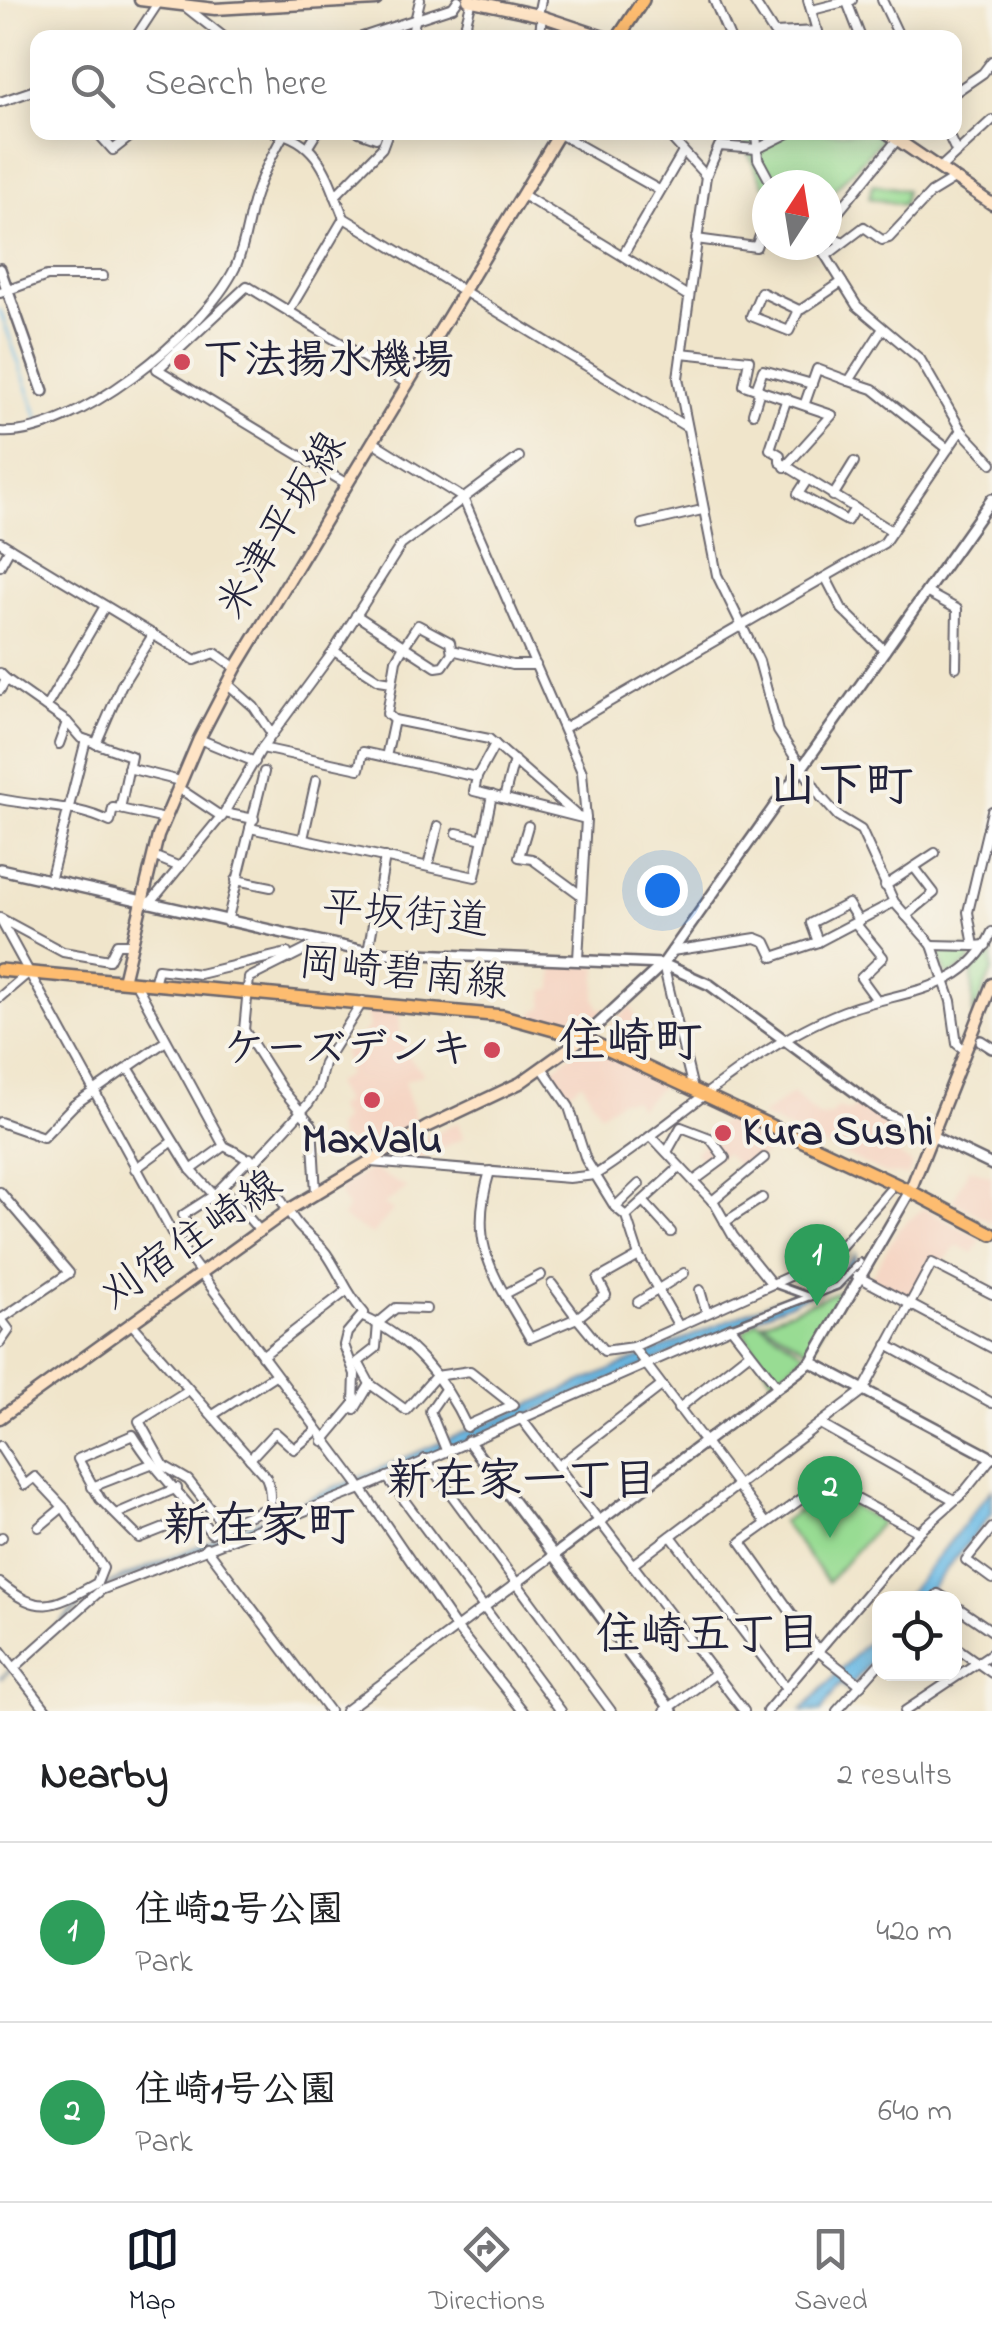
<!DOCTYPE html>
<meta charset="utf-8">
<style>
:root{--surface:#fff;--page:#f2f2f2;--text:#202124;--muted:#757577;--line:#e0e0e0;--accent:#111827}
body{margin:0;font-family:"Indie Flower","Klee One",sans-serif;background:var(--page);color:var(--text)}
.controls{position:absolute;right:30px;bottom:30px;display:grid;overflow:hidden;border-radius:20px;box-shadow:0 5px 25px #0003}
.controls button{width:90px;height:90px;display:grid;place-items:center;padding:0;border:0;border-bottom:2px solid var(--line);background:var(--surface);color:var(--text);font:50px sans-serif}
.compass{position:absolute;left:752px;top:170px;width:90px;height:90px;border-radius:50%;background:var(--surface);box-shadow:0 5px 25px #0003;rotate:12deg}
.you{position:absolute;left:662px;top:890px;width:35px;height:35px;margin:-25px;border:8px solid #fff;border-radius:50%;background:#1a73e8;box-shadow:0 0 0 15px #1a73e833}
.badge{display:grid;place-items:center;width:65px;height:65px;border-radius:50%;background:var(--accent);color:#fff;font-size:32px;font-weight:700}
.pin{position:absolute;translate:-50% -82px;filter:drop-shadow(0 2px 5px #0008)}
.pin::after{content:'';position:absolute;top:52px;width:35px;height:30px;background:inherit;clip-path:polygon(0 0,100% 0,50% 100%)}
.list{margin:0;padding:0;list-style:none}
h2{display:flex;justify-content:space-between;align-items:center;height:130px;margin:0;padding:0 40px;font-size:42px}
h2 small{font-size:32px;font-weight:400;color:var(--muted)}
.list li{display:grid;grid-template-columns:65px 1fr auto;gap:30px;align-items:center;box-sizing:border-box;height:180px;padding:0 40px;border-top:2px solid var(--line)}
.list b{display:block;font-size:38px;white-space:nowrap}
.list p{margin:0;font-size:32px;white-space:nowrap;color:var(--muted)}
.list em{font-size:32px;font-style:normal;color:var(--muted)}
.icon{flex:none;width:55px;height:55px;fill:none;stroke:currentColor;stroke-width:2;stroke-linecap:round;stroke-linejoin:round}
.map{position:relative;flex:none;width:992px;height:1711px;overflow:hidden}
.search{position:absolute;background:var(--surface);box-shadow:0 5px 25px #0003;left:30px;right:30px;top:30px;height:110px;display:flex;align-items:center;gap:25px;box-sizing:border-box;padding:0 35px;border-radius:20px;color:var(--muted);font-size:38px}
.sheet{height:490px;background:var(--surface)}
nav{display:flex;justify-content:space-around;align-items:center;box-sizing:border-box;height:140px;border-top:2px solid var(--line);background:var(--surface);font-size:28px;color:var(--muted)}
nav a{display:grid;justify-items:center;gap:5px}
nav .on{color:var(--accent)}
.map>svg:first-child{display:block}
.built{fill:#f5d3c1}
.green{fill:#98dc93;stroke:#5d7f67;stroke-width:2.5}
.water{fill:#6cbbe6;stroke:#476e90;stroke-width:2.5}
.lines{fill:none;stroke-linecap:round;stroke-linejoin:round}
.stream{stroke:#6cbbe6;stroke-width:2.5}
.pedestrian-casing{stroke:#6a666d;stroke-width:10}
.minor-casing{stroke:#6a666d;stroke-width:12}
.tertiary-casing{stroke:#6a666d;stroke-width:14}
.secondary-casing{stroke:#6a666d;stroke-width:15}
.primary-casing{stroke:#6a666d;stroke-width:16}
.pedestrian{stroke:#fff;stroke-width:5}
.minor{stroke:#fff;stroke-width:8}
.tertiary{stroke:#fff;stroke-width:9}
.secondary{stroke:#fee4c6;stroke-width:10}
.primary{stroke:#fdbc70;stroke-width:11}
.poi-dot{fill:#d1495b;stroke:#f7f3e8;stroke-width:4}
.labels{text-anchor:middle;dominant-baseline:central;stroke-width:8;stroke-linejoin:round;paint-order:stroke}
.poi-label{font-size:42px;font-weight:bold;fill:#22223b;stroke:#f7f3e8;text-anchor:start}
.street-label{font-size:42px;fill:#22223b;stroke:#f7f3e8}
.neighbourhood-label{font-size:45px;font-weight:bold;fill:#22223b;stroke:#f7f3e8}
.quarter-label{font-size:48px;font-weight:bold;fill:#22223b;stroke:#f7f3e8}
</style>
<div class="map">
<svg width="992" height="1711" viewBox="0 0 992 1711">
<rect width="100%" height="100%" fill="#f7f3e8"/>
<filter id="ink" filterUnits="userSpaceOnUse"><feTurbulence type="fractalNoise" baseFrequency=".01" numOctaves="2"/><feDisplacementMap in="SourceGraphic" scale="20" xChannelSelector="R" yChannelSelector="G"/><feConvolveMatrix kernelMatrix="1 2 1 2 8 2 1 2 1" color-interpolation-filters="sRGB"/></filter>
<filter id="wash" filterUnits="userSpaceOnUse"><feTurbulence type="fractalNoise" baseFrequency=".0048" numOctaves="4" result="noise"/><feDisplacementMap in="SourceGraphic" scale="40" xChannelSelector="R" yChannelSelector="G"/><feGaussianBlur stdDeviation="2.25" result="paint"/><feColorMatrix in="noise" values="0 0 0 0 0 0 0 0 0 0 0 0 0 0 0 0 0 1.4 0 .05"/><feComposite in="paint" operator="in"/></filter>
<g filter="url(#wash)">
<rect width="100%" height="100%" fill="#f0e5cb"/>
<g class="built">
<path d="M553,965l45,1 -3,32 4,10 8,1 -21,19 -13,3 -40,-12 1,-7 10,-5v-16l9,-3z"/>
<path d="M631,1006l14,31 -9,5 10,20 -11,-3 -13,-22 -5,4 -6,-17z"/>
<path d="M367,1007l32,5 1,25 10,22 14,15 -20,7 13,45 -41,26 -11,-17 -23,12 -7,-19 8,-8 -7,-13 8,-4 -10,-20 14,-8 -4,-22 25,-25z"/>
<path d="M579,1049l16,1 71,32 -27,26 -6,-8h-13l-20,14 -18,-32 -17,13 -16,-24z"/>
<path d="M793,1093l26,24 12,-1 7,-8 12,4 9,-9 46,25 -4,11 7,3 -9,13 13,9 -4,12 -25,-3 -122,-57z"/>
<path d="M729,1118l51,24 -37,29 -18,-18 -17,12 -14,-13 13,-10 1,-11z"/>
<path d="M458,1122l5,16 -53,25 -9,-14z"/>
<path d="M371,1168l36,20 -24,17 10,5 -21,25 -30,-17 5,-10 -9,-18z"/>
<path d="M969,1168l23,8v47l-39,-22z"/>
<path d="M924,1208l57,31 -7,14 -17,-7 -15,17 -11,-4 -22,43 -39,-23 29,-51z"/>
</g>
<g class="green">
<path d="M769,132l103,1 10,6 -55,58v-12l-63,1 -20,-42z"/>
<path d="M873,184l33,6 -3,15 -34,-7z"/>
<path d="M992,939v32l-19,45 -1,-43z"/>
<path d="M935,948l36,1 -1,13 -22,15z"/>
<path d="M841,1290l-31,61 -47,-29z"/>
<path d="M757,1321l48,32 -31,29 -31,-51z"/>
<path d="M826,1491l55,31 -53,60 -46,-60z"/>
</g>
<g class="water">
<path d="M855,1255l-1,9 -17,19 -459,195 -281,113 -97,88 96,-90 692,-294 53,-24z"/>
<path d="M992,1489v24l-69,85h-18z"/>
<path d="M879,1630c0,28 -14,40 -33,60l-5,-7 -20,28h-20z"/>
</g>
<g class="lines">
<path class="stream" d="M0,310l39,111"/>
</g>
</g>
<g filter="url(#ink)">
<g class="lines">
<g class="pedestrian-casing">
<g id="pedestrian">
<path d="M774,1284l36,13"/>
<path d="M731,1327l106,-41 23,-24"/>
</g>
</g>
<g class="minor-casing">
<g id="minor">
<path d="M714,0l16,38"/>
<path d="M753,0l21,33 44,-2"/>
<path d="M808,0l11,38"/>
<path d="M882,0l18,38"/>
<path d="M847,2l14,36"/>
<path d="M187,8l38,30"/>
<path d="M812,10l40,-10"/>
<path d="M538,15l3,-15"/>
<path d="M135,38l25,-38"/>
<path d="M359,38l94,-31 5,-7"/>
<path d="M411,38l9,-38"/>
<path d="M462,38l10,-38"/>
<path d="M539,38l3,-21"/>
<path d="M954,93l29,-20 9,-12"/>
<path d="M0,102l38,-13"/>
<path d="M97,132l16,18 23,-18"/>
<path d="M274,132c46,8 54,47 70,86l341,208"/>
<path d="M359,132l17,6 2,-6"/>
<path d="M556,132l103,58"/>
<path d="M666,132l40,44"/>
<path d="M756,132l2,27 14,26"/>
<path d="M791,132l-34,17 -38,-3 -13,30 -28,202 39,197 42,86 19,70 43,66 17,19 23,14 33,72 38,43 19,56 6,43 8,6"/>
<path d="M947,132l9,19"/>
<path d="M309,145l8,-13"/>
<path d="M940,168l52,-48"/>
<path d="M523,195l165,101"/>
<path d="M335,196l47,-48 6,-16"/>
<path d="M827,226l70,-86"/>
<path d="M827,234l16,8"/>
<path d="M696,239l60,8 11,-31"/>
<path d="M819,245l38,61 63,53 41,71 31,33"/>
<path d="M623,255l60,-103"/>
<path d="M827,255l37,-28 18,13 7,-2 42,-45 23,-14"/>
<path d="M0,293l47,-17h56"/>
<path d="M799,310l-38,-18 -10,24 38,15 10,-21 3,-1 40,-27"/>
<path d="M289,311l55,-93"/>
<path d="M681,353l68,7 -5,25 88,30 -47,52"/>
<path d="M157,369l190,115"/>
<path d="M158,369l89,-83 161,98"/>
<path d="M849,381l24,8 75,60"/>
<path d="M756,389l7,-19 49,14"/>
<path d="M787,398l-17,51 10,6v7l112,69"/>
<path d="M805,403l12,-34 32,12 33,-51"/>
<path d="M753,413l7,-23"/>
<path d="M0,432c73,6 204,-100 235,-164 10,-22 12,-44 18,-66 7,-24 20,-49 32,-70"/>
<path d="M373,442l90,56 119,274 4,47 -8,140"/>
<path d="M807,480l-9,14 49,27 8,-13"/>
<path d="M833,496l21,-34"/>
<path d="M642,524l60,-14"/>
<path d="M0,542l195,118 20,-7 21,15"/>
<path d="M0,566l10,-18"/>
<path d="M826,578l16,31 43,42"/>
<path d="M926,592l31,17 -1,58"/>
<path d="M356,615l80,52 7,-1 9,-13 -2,-11 -32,-17c-7,11 -16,23 -22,35l-9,54 7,6"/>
<path d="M452,650l60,15h24"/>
<path d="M334,651l45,29 13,2"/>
<path d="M0,673l6,6 -6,11"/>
<path d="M6,679l61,43 14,16 50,18 -11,53 45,10"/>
<path d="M228,684l26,23 18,27"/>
<path d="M46,707l59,-101"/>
<path d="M564,728l320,-185 77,-113"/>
<path d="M199,739l56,23"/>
<path d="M59,744l8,-22"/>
<path d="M96,744l25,-58 32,-51"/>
<path d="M262,748l97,21 4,-17 114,25 -3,14 112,28"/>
<path d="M386,757l8,-37 95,19 86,75"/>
<path d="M128,768l52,13"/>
<path d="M477,777l18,-33"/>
<path d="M177,787l45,30"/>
<path d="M504,798l10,-38"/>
<path d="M0,799c38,8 77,6 110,23l3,-14 7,1"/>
<path d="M224,813l30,6"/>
<path d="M528,826l-9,31 13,2 49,36"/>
<path d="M250,828l225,49 17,-82"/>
<path d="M457,833l26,6"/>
<path d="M303,839l13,-59"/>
<path d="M153,856l27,11"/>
<path d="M428,866l10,-40"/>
<path d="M236,880l35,7"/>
<path d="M50,881l36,-141"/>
<path d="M885,886l50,-33"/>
<path d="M150,903l74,-90 38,-65 71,-96 68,-107 118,-88"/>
<path d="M906,916l28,-23 -20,-26"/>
<path d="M0,918l63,34 46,8 8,-16h14"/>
<path d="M0,919l176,321 180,241 99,145 68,85"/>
<path d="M227,922l37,-150"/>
<path d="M856,924l27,33 -22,21 16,22"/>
<path d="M818,942l-7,-19 37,-19 11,18"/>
<path d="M932,945l42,1"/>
<path d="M986,945l-12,1 -6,-34 24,-101"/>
<path d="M672,951l84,-13 10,4 7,15 45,-15 76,-40"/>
<path d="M368,952l17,-95"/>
<path d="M663,964l30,125"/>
<path d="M135,982l89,164c47,22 46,43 74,79 8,10 20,17 28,28 14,20 21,41 38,60l-17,20 -3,12 11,29 -1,30 -31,37"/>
<path d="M154,984l4,-15 41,5 88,-21"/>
<path d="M0,997l27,-23"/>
<path d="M129,1069l62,101 23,25 36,-37"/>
<path d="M543,1069l26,38 17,53 29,47 11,9 13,40 38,67"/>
<path d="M0,1122l43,15 31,-32 92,-64"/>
<path d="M653,1138l62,66 18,32 38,47"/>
<path d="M667,1152l14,-25 29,11 15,20 -31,23"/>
<path d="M370,1162l199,16 26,-3c83,-53 157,-129 249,-164 58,-22 120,-16 148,-79"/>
<path d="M254,1163l54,-59 10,-15 6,-26 39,-62"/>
<path d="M135,1169l37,-27"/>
<path d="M191,1170l33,-24"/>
<path d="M490,1171c-23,75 4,104 40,167l47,-20 27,33 29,-4 199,-90 57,-66"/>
<path d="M222,1187l38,44"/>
<path d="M0,1192l69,81 -68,46"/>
<path d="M316,1193l-4,-68 -31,-37 -37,-58 5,-52 68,-34"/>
<path d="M643,1201l28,31"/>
<path d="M712,1201l52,-43"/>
<path d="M615,1207l24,-23"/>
<path d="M626,1216l54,-49"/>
<path d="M725,1222l37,-24"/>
<path d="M176,1240l12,-11 -5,-14 31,-20"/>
<path d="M857,1276l135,72"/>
<path d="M552,1284l25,34 29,-23 -8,-16 41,-23"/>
<path d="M700,1290l6,21"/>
<path d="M505,1294l36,-19"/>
<path d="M638,1302l46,-29"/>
<path d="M363,1317c48,20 82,63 104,110"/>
<path d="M0,1318l9,12 -9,13"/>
<path d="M131,1323l135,154c8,17 0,29 10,45"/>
<path d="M887,1345l105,58"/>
<path d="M633,1347l133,176"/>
<path d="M262,1356l83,-64"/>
<path d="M370,1384l36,26 30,-34 34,-5 43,34 -47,21"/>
<path d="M446,1388l-16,23 16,39"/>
<path d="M187,1391l-48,30 25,45 24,14 36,46 43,-18"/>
<path d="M355,1409l15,-25 -12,-22 18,-14 2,-25 18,-15 30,1"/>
<path d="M678,1409l72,-57"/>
<path d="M213,1415l62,-40"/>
<path d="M520,1417l224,294"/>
<path d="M820,1424l134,76"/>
<path d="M0,1446l25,39 10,-8 29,31 39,60 -6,15c-44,24 -56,33 -97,0"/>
<path d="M250,1459l25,-27 19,17 23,-19"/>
<path d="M425,1459l186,252"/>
<path d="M558,1466l102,-79"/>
<path d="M387,1477l174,234"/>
<path d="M92,1487l59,-23"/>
<path d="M116,1514l61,-26"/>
<path d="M197,1515l-58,23 -39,-39 -22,-40 55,-24c22,36 53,64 78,98l13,-7"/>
<path d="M39,1527l24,-20"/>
<path d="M992,1528l-26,32 26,19"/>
<path d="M671,1536l115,152"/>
<path d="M0,1539l2,-2"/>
<path d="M206,1547l123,164"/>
<path d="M632,1565l231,-174 69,-128 60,31"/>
<path d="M934,1598l4,-4 7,4"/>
<path d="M954,1605l38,26"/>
<path d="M954,1646l38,27"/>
<path d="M0,1650l47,61"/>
<path d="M14,1668l87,-78 260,-101 370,-162 46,59"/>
<path d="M861,1685l-42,-33 -78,-110 84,-60 94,50"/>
<path d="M345,1711l208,-155"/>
<path d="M665,1711l50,-37"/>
<path d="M767,1711l152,-179 45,-40 28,-35"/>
<path d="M837,1711l43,-48"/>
<path d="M905,1711l87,-58"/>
</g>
</g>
<g class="tertiary-casing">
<g id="tertiary">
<path d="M0,269l43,122"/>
<path d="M0,869l368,83 295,12 47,21 172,127 110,53"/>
<path d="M583,1038l80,-74 329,-465"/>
<path d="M981,1041l11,7"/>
<path d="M811,1362l181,96"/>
<path d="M468,1441l204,270"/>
<path d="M553,1556l258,-194 99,-171"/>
</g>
</g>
<g class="secondary-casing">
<g id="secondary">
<path d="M140,0l75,9 161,-9"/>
<path d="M468,0l70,15 69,23"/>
<path d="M886,132l106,72"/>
<path d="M123,981l35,-145 41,-97 37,-71 324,-536"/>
<path d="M910,1191l82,-207"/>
<path d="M0,1418l290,-209 137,-82 93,-44 63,-45"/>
</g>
</g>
<g class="primary-casing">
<g id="primary">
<path d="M618,38l25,-38"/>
<path d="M0,970l503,46 80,22 327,153 82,43"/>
</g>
</g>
<use href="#pedestrian" class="pedestrian"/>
<use href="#minor" class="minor"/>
<use href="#tertiary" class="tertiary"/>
<use href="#secondary" class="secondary"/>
<use href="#primary" class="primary"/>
</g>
</g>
<g class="poi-dot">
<circle cx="182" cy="362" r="10"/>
<circle cx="492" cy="1050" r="10"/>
<circle cx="372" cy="1100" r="10"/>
<circle cx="723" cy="1133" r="10"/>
</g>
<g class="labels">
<g class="poi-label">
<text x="202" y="362">下法揚水機場</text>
<text x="472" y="1050" text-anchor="end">ケーズデンキ</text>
<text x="743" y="1133">Kura Sushi</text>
<text x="372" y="1141" text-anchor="middle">MaxValu</text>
</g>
<g class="street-label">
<text transform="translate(283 526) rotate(-59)">米津平坂線</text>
<text transform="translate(405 916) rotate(5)">平坂街道</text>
<text transform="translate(403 975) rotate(6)">岡崎碧南線</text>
<text transform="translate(192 1241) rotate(-35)">刈宿住崎線</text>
</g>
<g class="neighbourhood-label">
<text x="522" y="1483">新在家一丁目</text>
<text x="708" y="1637">住崎五丁目</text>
</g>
<g class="quarter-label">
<text x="841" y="788">山下町</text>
<text x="630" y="1044">住崎町</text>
<text x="259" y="1528">新在家町</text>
</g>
</g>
</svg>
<div class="controls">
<button><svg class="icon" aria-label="locate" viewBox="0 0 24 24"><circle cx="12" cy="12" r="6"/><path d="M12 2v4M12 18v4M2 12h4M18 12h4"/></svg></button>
</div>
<svg class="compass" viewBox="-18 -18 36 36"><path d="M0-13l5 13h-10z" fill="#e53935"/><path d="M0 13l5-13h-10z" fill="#757577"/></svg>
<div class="you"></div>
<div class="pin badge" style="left:817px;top:1306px;background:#2e9e5b">1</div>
<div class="pin badge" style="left:830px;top:1538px;background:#2e9e5b">2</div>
<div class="search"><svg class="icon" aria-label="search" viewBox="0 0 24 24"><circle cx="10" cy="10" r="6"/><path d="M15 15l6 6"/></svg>Search here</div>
</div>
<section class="sheet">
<h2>Nearby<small>2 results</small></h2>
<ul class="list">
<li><span class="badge" style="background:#2e9e5b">1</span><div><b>住崎2号公園</b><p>Park</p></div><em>420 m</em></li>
<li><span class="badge" style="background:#2e9e5b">2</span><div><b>住崎1号公園</b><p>Park</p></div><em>640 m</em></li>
</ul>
</section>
<nav>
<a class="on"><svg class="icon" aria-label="map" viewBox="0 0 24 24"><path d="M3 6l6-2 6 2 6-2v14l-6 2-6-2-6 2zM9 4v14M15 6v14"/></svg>Map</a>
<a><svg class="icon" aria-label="directions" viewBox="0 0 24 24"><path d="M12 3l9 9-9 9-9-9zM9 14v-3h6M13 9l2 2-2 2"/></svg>Directions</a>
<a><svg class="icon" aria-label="saved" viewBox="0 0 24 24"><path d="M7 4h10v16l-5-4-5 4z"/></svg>Saved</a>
</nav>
